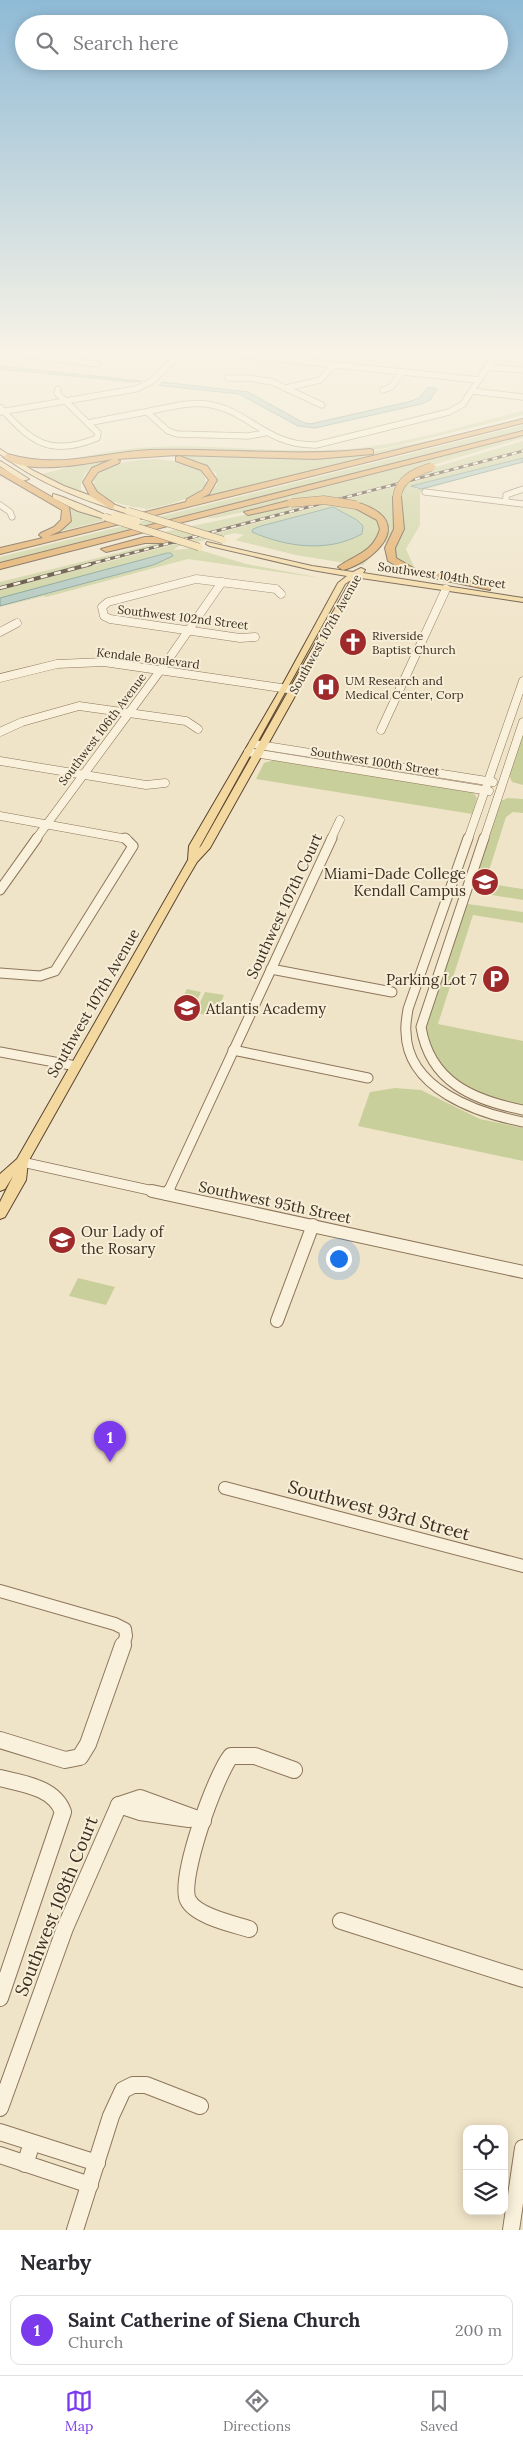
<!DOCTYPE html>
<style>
:root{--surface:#fff;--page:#f2f2f3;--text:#2b2b33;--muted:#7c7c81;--line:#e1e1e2;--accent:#7c3aed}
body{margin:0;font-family:Lora,serif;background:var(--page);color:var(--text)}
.controls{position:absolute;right:15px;bottom:15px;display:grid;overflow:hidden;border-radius:10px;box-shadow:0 2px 12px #0003}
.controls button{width:45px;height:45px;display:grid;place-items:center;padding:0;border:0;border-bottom:1px solid var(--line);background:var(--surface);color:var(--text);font:25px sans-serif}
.you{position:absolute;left:338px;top:1258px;width:18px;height:18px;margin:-12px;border:4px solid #fff;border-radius:50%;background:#1a73e8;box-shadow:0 0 0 8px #1a73e833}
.badge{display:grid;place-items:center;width:32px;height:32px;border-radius:50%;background:var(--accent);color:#fff;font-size:16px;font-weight:700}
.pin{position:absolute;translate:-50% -41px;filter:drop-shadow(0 1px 2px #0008)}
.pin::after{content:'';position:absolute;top:26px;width:18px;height:15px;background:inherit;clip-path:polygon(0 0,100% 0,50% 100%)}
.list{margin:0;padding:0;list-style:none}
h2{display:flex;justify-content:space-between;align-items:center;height:65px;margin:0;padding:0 20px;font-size:21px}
h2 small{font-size:16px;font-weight:400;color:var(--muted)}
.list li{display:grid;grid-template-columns:32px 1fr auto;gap:15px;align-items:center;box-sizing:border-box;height:70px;margin:0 10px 10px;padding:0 10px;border:1px solid var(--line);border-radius:10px}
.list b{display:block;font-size:19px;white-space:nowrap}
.list p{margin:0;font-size:16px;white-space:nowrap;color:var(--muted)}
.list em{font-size:16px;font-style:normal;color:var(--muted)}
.icon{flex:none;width:28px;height:28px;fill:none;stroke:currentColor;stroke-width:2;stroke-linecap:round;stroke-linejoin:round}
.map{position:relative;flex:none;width:523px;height:2230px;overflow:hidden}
.search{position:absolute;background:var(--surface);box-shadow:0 2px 12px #0003;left:15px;right:15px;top:15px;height:55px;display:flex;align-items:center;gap:12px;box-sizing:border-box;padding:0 18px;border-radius:28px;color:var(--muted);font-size:19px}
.sheet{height:145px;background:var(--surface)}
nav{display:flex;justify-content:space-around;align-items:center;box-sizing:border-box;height:70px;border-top:1px solid var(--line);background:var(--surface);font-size:14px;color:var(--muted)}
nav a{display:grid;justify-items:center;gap:2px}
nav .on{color:var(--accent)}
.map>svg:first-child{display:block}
.green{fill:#c9cf9b}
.water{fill:#a9c4bc;stroke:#6f938a}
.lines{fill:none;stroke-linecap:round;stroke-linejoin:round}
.minor-far4-casing{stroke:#8d765c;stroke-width:7}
.minor-far3-casing{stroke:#8d765c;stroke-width:9}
.minor-far2-casing{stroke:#8d765c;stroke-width:11}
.minor-far1-casing{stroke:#8d765c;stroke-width:14}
.minor-casing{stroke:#8d765c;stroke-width:18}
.major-casing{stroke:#5b4430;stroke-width:2}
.highway-casing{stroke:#5b4430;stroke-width:2}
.minor-far4{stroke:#faf1dc;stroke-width:5.5}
.minor-far3{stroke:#faf1dc;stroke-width:8}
.minor-far2{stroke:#faf1dc;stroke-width:9}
.minor-far1{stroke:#faf1dc;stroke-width:12}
.minor{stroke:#faf1dc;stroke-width:16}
.major{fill:#f3d9a0;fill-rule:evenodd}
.highway{fill:#e0a458;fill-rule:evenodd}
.rail-far1-casing{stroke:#3d2e20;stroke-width:3}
.rail-casing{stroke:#3d2e20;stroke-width:4}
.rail-far1{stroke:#f7eed8;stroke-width:2;stroke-dasharray:5;stroke-linecap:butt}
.rail{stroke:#f7eed8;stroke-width:2.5;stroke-dasharray:7;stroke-linecap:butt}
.major-bridge-casing{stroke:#5b4430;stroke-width:8;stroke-linecap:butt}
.highway-bridge-casing{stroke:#5b4430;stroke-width:9;stroke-linecap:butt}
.major-bridge{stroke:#f3d9a0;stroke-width:7}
.highway-bridge{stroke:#e0a458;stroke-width:8}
.labels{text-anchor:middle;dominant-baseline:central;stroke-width:4;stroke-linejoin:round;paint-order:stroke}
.far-street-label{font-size:12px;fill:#3d2e20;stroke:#f7eed8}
.far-poi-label{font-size:12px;fill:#3d2e20;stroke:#f7eed8;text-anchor:start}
.poi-label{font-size:15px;fill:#3d2e20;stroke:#f7eed8;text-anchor:end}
.street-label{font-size:15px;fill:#3d2e20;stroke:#f7eed8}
.near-street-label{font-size:18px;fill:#3d2e20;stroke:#f7eed8}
</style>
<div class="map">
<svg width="523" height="2230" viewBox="0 0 523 2230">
<rect width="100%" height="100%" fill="#f0e4c8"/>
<g class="green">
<path d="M523,411v4l-126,31 -43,7 -26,2 -157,-3 -111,10c26,-6 51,-12 78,-14 65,-6 131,5 196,2 64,-3 127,-24 189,-39z"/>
<path d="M523,425v5l-523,133v-6z"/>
<path d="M523,436v2l-90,27 -13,1h19l84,-25v8l-523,137v-4l162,-40 2,-10 108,-23 26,-10 -8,-2 -5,6 -69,15h-11z"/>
<path d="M431,440l2,1 -231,58 15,-14 -1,-12 -16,-11 -24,-6 180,-1z"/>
<path d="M523,453v5l-111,28 4,3h5l102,-27 -101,28 -2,3v32l-14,24 9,20 -21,-11 1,-8 9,-20 -3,-33 -9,39 -29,29h-4l24,-24 7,-12 -5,-11 -14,-9c3,5 8,12 9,18 2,16 -23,31 -35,36l-49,-8 -61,-15 9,-5 -9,-2 -56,13 -6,4 20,-2 53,16 75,14 -133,-19 -142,38 -2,-1 -44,11 153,-42 20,-10 -6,-2 -167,45v-8z"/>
<path d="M119,458c-18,5 -40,10 -38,32l8,4 -11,-1 -36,-19 46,-12z"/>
<path d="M157,459l26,3 21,11 2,11c-11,17 -42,21 -61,26v-2c-12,0 -55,-8 -51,-27 4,-19 48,-22 63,-22z"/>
<path d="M70,506l36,14 -53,13c10,-7 25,-12 15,-26z"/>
<path d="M523,734v51l-11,-3 -3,-7z"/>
<path d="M274,760l199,32 4,6 -5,16 -216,-35 8,-16z"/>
<path d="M508,798l15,1v14l-10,-1 -7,5 -21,66 38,6v11l-44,-7 -7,-4 28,-88z"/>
<path d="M468,904l55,8v11l-50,-8 -35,109 85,17v66c-44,-11 -101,-31 -97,-86l40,-115z"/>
<path d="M187,989l14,3 -9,19 -15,-2z"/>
<path d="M205,992l19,3 -9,21 -20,-3z"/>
<path d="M395,1088l26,2 59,29 43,9v33l-165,-35 12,-34z"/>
<path d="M78,1278l37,9 -9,18 -37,-9z"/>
</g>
<g class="water">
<path d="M0,366l141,15 -8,1 -133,-13z"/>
<path d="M162,382l86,10 54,30 8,2 98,-22 11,-4 9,-11 9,2 -7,11 -9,4 -106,24 -17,-2 -59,-32 -75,-8 -5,-1z"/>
<path d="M523,458v4l-102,27 -10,-3z"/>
<path d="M333,507l24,13 6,6 -1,8c-35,19 -75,13 -110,-2l1,-3 8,-3z"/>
<path d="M167,553h4l2,3 -20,9 -153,41v-8z"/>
</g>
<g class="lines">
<g class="minor-far4-casing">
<g id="minor-far4">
<path d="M3,352l94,12"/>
<path d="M214,352l265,28"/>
<path d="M470,352l25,3"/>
<path d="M487,367l36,3"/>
<path d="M228,378h22l22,4 50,23"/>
<path d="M286,388l34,-8 14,-15"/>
<path d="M383,390l8,-3 11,-15"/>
<path d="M472,391l51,6"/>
<path d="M1,408c31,35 50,49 96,30l1,-5 -41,-40 1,-4"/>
<path d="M0,412l136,-23 16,-8 29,-29"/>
<path d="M148,413l20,18 9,3 71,2 17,-3"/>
<path d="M88,423c24,-5 48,-9 72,-14 15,-3 31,-7 46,-5 42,5 59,42 110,41l133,-33 14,-8 34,-52"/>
<path d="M425,492l98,12"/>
<path d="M506,501v-6l17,-6"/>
<path d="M0,505l10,7 2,5"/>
</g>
</g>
<g class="minor-far3-casing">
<g id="minor-far3">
<path d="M0,632l17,-9"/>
<path d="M255,637l-15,1 -130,-19 -6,-3 -2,-9 6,-5 88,-23 80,10 5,5"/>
<path d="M0,678l57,-14 47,-2 191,28"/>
<path d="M381,730l65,-141"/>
<path d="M0,732l22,-10 57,-16 107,15 12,8"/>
<path d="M253,744l240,38"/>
<path d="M248,752l241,39"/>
<path d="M0,761l146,24 19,-2"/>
<path d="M0,816l127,23"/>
<path d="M36,839l132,-179 54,-78"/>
<path d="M331,839l9,-19"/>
<path d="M468,839l55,-158"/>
<path d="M484,839l39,-117"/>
</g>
</g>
<g class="minor-far2-casing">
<g id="minor-far2">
<path d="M468,838l-60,171c-1,8 -3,16 -2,23 1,57 71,81 117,90"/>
<path d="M484,838l-63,189c9,55 52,73 102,83"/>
<path d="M0,890l37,-52"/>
<path d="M271,969l121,23"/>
<path d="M0,973l40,3 15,-5 78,-125 -8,-8"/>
<path d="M233,1050l135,28"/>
<path d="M0,1052l76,14"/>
<path d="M22,1162l136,30"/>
<path d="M168,1192l164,-354"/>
</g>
</g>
<g class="minor-far1-casing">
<g id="minor-far1">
<path d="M152,1191l371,81"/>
<path d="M167,1194l2,-3"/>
<path d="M277,1321l36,-96"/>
<path d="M225,1488l298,78"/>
<path d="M0,1591l115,33 10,5 1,7 -3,10"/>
</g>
</g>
<g class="minor-casing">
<g id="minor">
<path d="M0,1740l65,20 15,-3 8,-13 35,-99"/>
<path d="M0,1778c23,6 54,9 63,34l-63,186"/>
<path d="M119,1805l21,-7 63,23"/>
<path d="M119,1805l21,7 49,7"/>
<path d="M341,1921l182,58"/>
<path d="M249,1929c-16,-5 -53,-13 -61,-29 -10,-21 28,-126 43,-144h24l39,14"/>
<path d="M0,2108l65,-180 54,-123"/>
<path d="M0,2132l97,31"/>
<path d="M0,2155l90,30"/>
<path d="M25,2164l7,-21"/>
<path d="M75,2230l36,-114 12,-26 10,-5h13l54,21"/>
<path d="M511,2230l12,-82"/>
</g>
</g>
<g class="major-casing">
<g id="major">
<path d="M0,449l32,21 32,16 68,25 -7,2c-45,-14 -87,-30 -125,-59z"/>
<path d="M0,461l2,1 27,17 -7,2 -22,-15z"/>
<path d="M53,494c4,0 52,20 56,23l-4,2 -27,-8 -25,-13z"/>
<path d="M207,542l105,24 41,6 8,-4 4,2 -2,3 160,25v4l-162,-24 -151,270 -13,14 -13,22 -156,278 -2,18 -21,37 -5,2v-17l13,-26 -8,13 -5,2v-17l17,-15 171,-299 1,-14 89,-153 60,-110 9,-7 -35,-6 -102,-24 -4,-2zM351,580l-150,266 -2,2 146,-264z"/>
</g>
</g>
<g class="highway-casing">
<g id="highway">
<path d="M523,419v4l-523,131v-6l43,-10 -4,-3 2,-2 13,-6 7,-7 1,-10 -62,-36v-7l69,40 2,14 -11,10 -11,5 137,-34 1,-3 16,-9 6,-10 -8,-10 -25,-9v-4l3,-1 28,10 10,14 -8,14 -8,4z"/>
<path d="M523,431v4l-523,134v-6z"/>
<path d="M370,449l3,1v4l-58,5 -138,-4 -60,4 3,2 -1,2 -21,9 -7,10 6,10 17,12v4l-3,1 -21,-13 -7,-14 9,-14 21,-9c-29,5 -86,17 -110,-2l4,-3c55,15 89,-1 143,-4 74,-2 146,7 220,-1z"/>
<path d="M397,494l4,3 3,32 -9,19 1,10 19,11 75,17v4l-81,-17 -21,-12 -3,-13 9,-19 -1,-32z"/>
<path d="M291,500l3,1v4l-46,10 -4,-3z"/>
<path d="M353,503c6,-1 12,2 18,5 41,20 -2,56 -28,62l-5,-3c16,-12 35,-14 42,-38l-3,-9 -24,-13z"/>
<path d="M145,537h33l5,3 -5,3h-33l-39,9 -5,-3z"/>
</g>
</g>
<use href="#minor-far4" class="minor-far4"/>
<use href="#minor-far3" class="minor-far3"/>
<use href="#minor-far2" class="minor-far2"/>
<use href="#minor-far1" class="minor-far1"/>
<use href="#minor" class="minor"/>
<use href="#major" class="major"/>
<use href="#highway" class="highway"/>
<g class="rail-far1-casing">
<path id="rail-far1" d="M86,565l437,-114"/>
</g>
<g class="rail-casing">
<path id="rail" d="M0,588l91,-24"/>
</g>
<use href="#rail-far1" class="rail-far1"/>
<use href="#rail" class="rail"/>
<g class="major-bridge-casing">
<g id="major-bridge">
<path d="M128,511l95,29"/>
<path d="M115,515l22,6"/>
<path d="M105,517l94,30"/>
</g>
</g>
<g class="highway-bridge-casing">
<g id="highway-bridge">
<path d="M397,497c2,-18 18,-25 34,-30"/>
<path d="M291,503l33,-3 32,5"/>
</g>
</g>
<use href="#major-bridge" class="major-bridge"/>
<use href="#highway-bridge" class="highway-bridge"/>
</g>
<linearGradient id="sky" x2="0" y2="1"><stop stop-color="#8fbad6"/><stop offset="0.53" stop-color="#f8f3e6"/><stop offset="1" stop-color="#f8f3e6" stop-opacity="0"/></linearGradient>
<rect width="523" height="665" fill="url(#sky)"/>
<defs>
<g id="church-disc" transform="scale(1.4375)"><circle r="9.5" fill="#9e2a2b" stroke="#f7eed8"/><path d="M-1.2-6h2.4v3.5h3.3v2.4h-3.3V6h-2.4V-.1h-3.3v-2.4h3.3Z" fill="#fff"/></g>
<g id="hospital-disc" transform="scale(1.4375)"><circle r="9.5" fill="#9e2a2b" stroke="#f7eed8"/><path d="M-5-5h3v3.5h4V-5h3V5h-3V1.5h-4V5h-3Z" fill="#fff"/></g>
<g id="university-disc" transform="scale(1.4375)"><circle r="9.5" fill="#9e2a2b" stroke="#f7eed8"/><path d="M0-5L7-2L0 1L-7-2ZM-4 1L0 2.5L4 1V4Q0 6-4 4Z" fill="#fff"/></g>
<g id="parking-disc" transform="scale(1.4375)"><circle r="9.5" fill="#9e2a2b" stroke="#f7eed8"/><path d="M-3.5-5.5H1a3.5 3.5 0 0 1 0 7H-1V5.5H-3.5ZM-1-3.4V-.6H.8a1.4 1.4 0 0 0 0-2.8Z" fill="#fff"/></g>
<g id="school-disc" transform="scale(1.4375)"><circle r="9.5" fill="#9e2a2b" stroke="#f7eed8"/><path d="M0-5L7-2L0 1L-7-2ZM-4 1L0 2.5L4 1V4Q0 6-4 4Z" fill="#fff"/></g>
</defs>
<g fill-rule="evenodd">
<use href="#church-disc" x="353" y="642"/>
<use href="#hospital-disc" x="326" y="687"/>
<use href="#university-disc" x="485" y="882"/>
<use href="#parking-disc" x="496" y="979"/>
<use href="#school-disc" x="187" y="1008"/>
<use href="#school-disc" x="62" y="1240"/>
</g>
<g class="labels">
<g class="far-street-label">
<text transform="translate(442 575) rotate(8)">Southwest 104th Street</text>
<text transform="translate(183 617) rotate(7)">Southwest 102nd Street</text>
<text transform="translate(325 634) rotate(-61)">Southwest 107th Avenue</text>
<text transform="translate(148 658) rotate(7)">Kendale Boulevard</text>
<text transform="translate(102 729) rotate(-53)">Southwest 106th Avenue</text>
<text transform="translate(375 761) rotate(9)">Southwest 100th Street</text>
</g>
<g class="far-poi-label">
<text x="372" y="635">Riverside<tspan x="372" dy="14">Baptist Church</tspan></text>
<text x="345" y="680">UM Research and<tspan x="345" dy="14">Medical Center, Corp</tspan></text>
</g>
<g class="poi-label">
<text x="466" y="873">Miami-Dade College<tspan x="466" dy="17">Kendall Campus</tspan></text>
<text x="477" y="979">Parking Lot 7</text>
<text x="206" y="1008" text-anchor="start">Atlantis Academy</text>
<text x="81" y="1231" text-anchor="start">Our Lady of<tspan x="81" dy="17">the Rosary</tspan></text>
</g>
<g class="street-label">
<text transform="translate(284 906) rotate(-65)">Southwest 107th Court</text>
<text transform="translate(93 1003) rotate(-60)">Southwest 107th Avenue</text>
<text transform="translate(275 1202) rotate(12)">Southwest 95th Street</text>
</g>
<g class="near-street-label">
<text transform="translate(379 1510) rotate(15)">Southwest 93rd Street</text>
<text transform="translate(56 1906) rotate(-68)">Southwest 108th Court</text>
</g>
</g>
</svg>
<div class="controls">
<button><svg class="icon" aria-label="locate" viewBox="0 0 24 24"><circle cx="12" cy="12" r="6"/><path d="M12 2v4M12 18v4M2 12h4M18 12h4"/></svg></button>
<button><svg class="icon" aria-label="layers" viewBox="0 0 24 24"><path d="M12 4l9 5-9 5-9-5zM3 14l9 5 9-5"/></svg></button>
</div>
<div class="you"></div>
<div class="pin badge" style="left:110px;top:1462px">1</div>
<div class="search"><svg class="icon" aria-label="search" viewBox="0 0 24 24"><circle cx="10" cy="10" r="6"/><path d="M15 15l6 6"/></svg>Search here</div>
</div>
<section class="sheet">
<h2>Nearby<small></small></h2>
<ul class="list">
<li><span class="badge">1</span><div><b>Saint Catherine of Siena Church</b><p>Church</p></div><em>200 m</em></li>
</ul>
</section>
<nav>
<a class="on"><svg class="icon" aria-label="map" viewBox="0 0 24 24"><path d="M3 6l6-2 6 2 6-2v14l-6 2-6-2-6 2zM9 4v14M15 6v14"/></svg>Map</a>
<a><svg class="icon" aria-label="directions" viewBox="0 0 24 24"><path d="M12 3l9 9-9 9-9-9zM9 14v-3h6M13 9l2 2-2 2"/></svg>Directions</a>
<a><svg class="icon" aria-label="saved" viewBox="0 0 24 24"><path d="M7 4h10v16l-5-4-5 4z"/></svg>Saved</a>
</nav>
